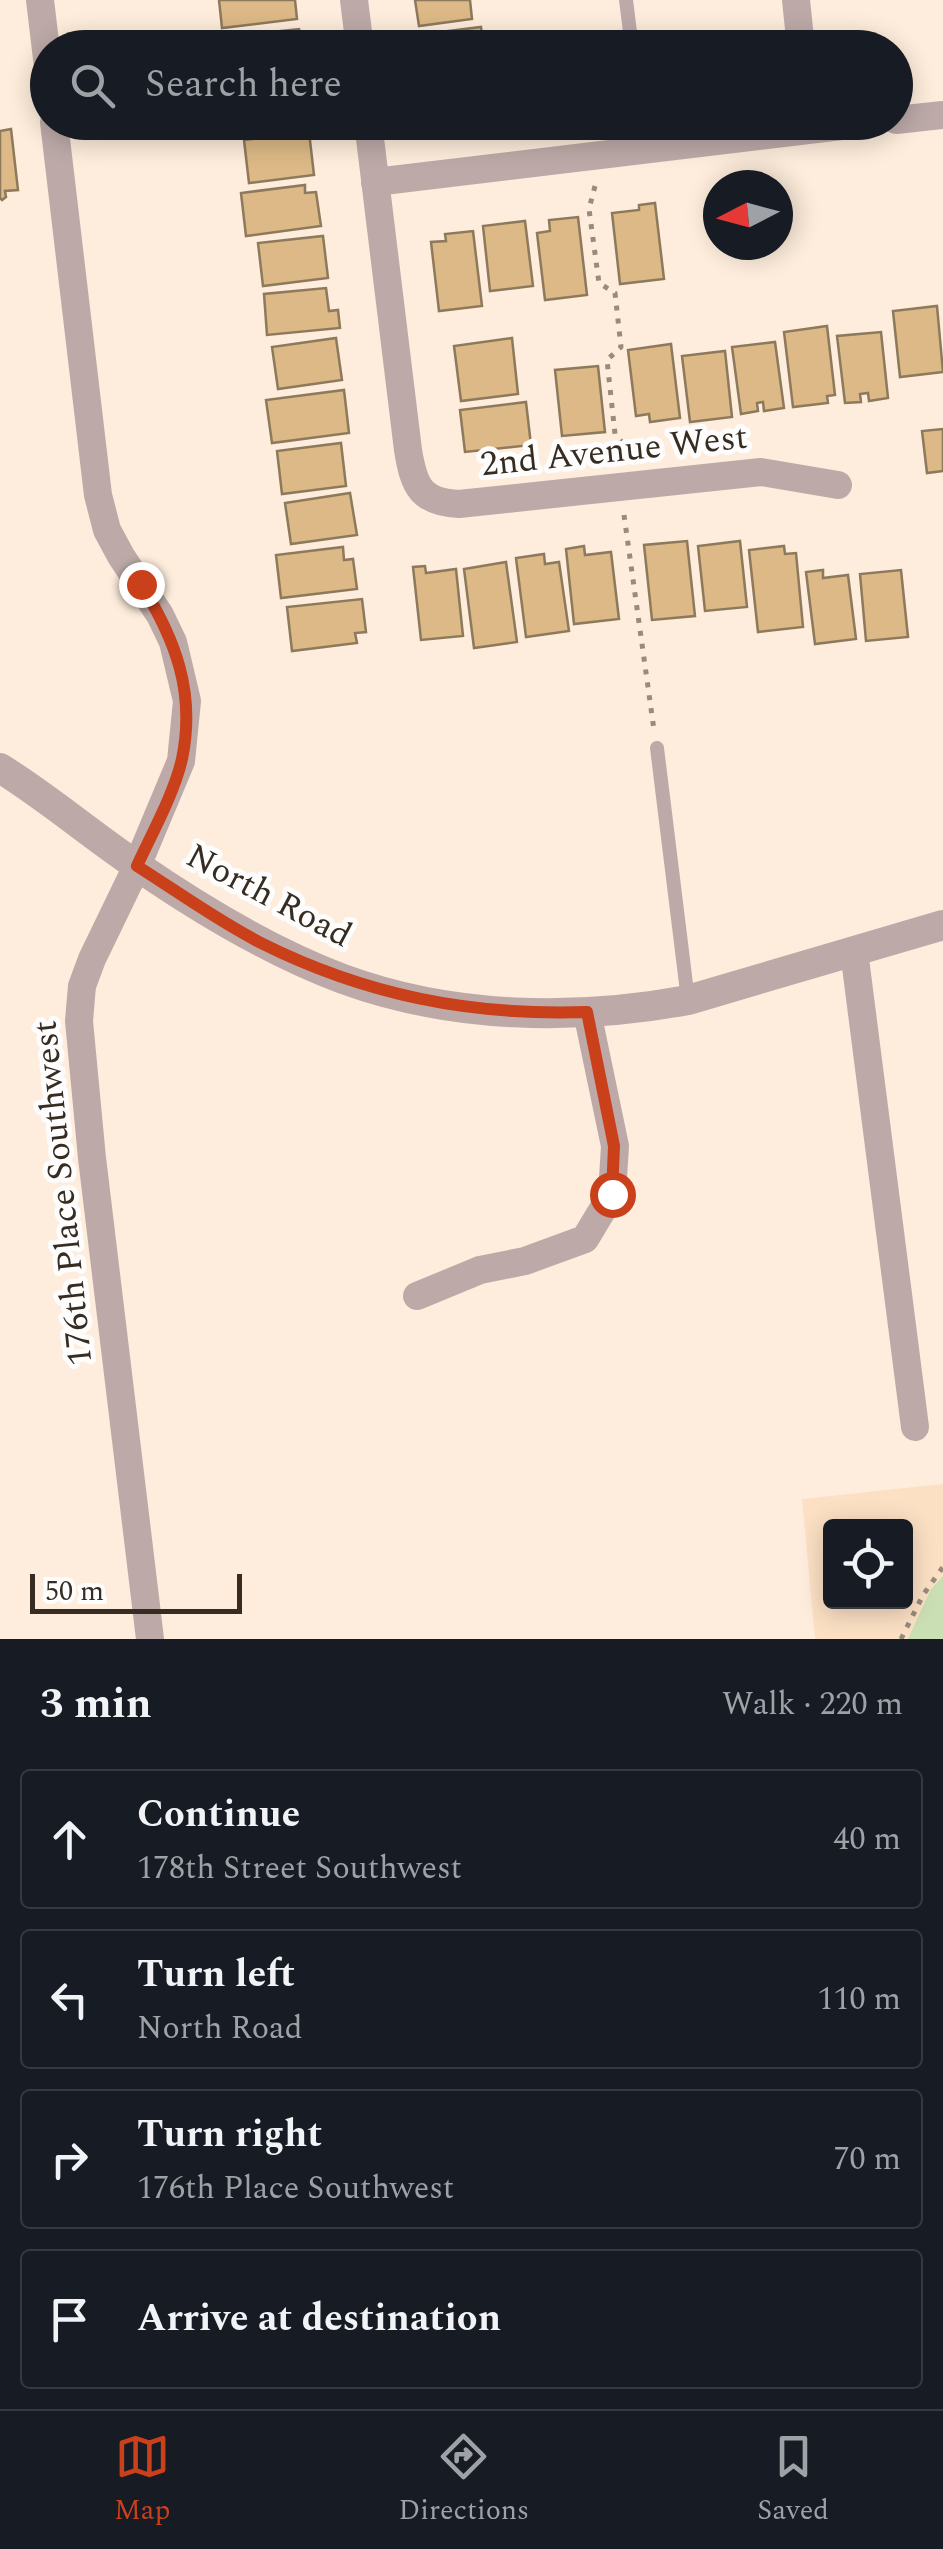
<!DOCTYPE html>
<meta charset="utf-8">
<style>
:root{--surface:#171b24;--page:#20242c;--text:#f1f3f6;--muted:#9ea1a6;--line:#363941;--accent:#c9401a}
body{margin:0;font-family:Spectral,serif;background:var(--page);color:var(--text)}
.controls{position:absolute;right:30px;bottom:30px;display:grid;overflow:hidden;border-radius:10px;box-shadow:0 5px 25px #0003}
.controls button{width:90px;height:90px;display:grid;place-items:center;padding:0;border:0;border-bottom:2px solid var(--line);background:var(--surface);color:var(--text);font:50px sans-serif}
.compass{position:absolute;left:703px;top:170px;width:90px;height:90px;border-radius:50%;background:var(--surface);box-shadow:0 5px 25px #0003;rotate:264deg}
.scale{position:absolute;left:30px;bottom:25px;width:212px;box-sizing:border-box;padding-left:10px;border:5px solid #372c21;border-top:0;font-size:28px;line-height:35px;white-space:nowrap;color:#372c21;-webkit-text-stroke:8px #fdfdfd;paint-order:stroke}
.stop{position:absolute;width:30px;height:30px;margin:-22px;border:8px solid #c9401a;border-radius:50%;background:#fff}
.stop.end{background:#c9401a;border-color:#fff;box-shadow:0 2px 10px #0008}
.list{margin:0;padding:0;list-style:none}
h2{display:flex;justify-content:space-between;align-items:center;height:130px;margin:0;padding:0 40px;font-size:42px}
h2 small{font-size:32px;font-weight:400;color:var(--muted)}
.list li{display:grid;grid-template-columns:65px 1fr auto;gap:30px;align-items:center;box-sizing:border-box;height:140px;margin:0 20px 20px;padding:0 20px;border:2px solid var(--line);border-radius:10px}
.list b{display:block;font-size:38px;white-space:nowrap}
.list p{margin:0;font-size:32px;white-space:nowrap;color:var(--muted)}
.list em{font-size:32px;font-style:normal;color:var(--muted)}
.icon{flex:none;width:55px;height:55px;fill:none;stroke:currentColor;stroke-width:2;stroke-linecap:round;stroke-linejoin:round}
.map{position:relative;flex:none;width:943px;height:1639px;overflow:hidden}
.search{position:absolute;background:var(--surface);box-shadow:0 5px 25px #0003;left:30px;right:30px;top:30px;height:110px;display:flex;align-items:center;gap:25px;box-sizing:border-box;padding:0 35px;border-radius:55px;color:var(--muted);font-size:38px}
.sheet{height:770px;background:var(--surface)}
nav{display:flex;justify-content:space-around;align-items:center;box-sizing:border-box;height:140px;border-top:2px solid var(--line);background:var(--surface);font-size:28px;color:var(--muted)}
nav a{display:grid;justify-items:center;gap:5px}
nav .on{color:var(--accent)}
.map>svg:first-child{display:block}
.built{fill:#fbe0c4;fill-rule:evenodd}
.green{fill:#cadfb3}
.building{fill:#dcb986;stroke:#8d795b;stroke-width:2.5}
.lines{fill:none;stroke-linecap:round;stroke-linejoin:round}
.path{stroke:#988a7c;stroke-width:5;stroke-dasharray:5 8;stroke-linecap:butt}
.service{stroke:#bdaaa8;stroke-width:14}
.minor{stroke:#bdaaa8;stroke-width:28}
.tertiary{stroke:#bdaaa8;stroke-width:30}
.route{stroke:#c9401a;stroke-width:12}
.labels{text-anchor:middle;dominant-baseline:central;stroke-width:10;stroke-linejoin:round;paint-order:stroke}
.street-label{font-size:35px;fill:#372c21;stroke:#fdfdfd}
</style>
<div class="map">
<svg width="943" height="1639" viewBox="0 0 943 1639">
<rect width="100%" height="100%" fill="#feeddc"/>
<path class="built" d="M943,1484v155h-128l-13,-140zM830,1526h76v76h-76z"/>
<path class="green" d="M943,1576v63h-35l23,-50z"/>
<g class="building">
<path d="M219,0h76l2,19 -75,9z"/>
<path d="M415,0h55l2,19 -53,7z"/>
<path d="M481,27l3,21h-67l-1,-13z"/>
<path d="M299,29l2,19h-77l-1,-11z"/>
<path d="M554,36l2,12h-42l-1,-7z"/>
<path d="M609,36l2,12h-44l-1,-6z"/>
<path d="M242,122h66v1l-65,8z"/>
<path d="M11,129l7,61 -13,1 1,6 -4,3 -2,-2v-67z"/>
<path d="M309,132l5,43 -65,8 -5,-43z"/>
<path d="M305,185v8l11,-1 5,34 -75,10 -5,-43z"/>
<path d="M655,203l9,76 -44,5 -8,-71 27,-3v-5z"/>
<path d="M578,217l9,78 -42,5 -8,-67 13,-2 -1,-11z"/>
<path d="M525,221l8,65 -43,5 -7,-65z"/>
<path d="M473,231l9,75 -43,5 -8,-69 15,-1 -1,-7z"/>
<path d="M323,236l5,42 -65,8 -5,-43z"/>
<path d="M326,288l3,23 9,-1 2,18 -73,7 -3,-41z"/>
<path d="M937,306l6,66 -43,5 -7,-66z"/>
<path d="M827,326l8,69 -8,1 1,7 -35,4 -9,-75z"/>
<path d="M881,332l7,66 -19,3 -1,-8 -8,1 1,8 -16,1 -8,-67z"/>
<path d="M336,338l6,42 -64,9 -6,-42z"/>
<path d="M512,338l6,56 -57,7 -7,-55z"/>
<path d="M775,342l9,66 -20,3 -1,-9 -6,1 1,8 -17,3 -9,-67z"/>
<path d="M671,344l9,74 -30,4 -1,-8 -13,2 -8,-66z"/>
<path d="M725,351l7,66 -42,5 -8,-66z"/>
<path d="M598,366l7,66 -43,4 -7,-66z"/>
<path d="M344,390l5,43 -77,10 -6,-43z"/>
<path d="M526,402l5,43 -66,7 -5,-42z"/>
<path d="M943,429v42l-16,2 -5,-42z"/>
<path d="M341,443l5,43 -64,8 -5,-43z"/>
<path d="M350,493l7,42 -66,9 -6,-41z"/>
<path d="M687,541l8,75 -43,4 -8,-75z"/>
<path d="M740,541l7,66 -42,4 -7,-65z"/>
<path d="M584,546l1,9 26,-3 8,67 -45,5 -8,-75z"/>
<path d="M784,546l1,8 11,-1 7,74 -45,5 -9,-82z"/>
<path d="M343,547l1,13 9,-1 4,30 -76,9 -5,-43z"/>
<path d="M544,554l1,10 14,-2 10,69 -43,6 -10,-79z"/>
<path d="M506,562l11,80 -43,6 -10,-79z"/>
<path d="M425,566l1,7 30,-4 7,67 -42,4 -8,-73z"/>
<path d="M823,570v8l25,-3 8,64 -41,5 -9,-72z"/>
<path d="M901,570l7,67 -42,4 -6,-67z"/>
<path d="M362,599l4,33 -11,1 2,10 -65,8 -5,-44z"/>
</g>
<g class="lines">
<g class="path">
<path d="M595,186l-6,23 10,74 16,10 6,54 -14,13 8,74 10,12 4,11"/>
<path d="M624,515l30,215"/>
<path d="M901,1639l22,-44 20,-28"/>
</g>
<g class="service">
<path d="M626,0l6,48"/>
<path d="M640,122l3,28"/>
<path d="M657,748l31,252"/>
</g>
<g class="minor">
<path d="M40,0l8,67"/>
<path d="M354,0l6,48"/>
<path d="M796,0l5,48"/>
<path d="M896,120l47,-5"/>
<path d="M54,122l44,373 9,35 14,26 39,59 13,27 14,59 -6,60 -44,105 -45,93 -10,27 -3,35 13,137 58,481"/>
<path d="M368,122l40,328c6,37 13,52 51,54l302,-32 77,13"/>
<path d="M375,182l500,-60"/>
<path d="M854,951l61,476"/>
<path d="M417,1296l63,-26 45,-9 60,-22 27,-45 3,-48 -28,-134"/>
</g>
<path class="tertiary" d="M0,768c47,29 90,66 136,97 65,45 133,86 207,114 109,40 232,42 345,21l255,-75"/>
</g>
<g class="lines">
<path class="route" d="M141,584c34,55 55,108 41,175 -8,35 -30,74 -45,107 41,26 81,55 124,77 104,52 209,73 326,69l27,134 -2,48"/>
</g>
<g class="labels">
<g class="street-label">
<text transform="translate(614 451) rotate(-6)">2nd Avenue West</text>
<text transform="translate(269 896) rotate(28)">North Road</text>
<text transform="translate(63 1193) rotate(-96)">176th Place Southwest</text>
</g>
</g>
</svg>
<div class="controls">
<button><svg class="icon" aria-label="locate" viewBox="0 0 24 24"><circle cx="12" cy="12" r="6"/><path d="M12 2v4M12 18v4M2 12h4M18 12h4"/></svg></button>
</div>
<svg class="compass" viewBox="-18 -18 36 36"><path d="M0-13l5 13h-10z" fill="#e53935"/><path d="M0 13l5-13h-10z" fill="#9ea1a6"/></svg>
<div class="scale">50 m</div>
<div class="stop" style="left:612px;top:1194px"></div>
<div class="stop end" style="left:141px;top:584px"></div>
<div class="search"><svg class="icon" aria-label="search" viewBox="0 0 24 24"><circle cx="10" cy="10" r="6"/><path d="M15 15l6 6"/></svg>Search here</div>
</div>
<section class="sheet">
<h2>3 min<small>Walk · 220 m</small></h2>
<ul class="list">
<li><svg class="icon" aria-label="ahead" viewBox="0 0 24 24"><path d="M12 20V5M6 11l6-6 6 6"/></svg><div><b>Continue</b><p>178th Street Southwest</p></div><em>40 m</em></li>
<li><svg class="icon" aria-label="left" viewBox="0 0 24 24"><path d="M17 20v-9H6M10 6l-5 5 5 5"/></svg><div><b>Turn left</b><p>North Road</p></div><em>110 m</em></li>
<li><svg class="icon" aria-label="right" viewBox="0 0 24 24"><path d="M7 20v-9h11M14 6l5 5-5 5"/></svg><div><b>Turn right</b><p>176th Place Southwest</p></div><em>70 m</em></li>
<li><svg class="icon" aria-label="arrive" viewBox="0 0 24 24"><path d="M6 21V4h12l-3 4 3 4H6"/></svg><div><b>Arrive at destination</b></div></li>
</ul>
</section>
<nav>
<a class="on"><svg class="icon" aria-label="map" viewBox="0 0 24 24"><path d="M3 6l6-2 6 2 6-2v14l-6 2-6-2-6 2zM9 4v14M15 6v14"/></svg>Map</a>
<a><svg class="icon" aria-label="directions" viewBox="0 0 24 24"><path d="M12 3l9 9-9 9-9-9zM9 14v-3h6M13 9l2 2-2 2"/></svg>Directions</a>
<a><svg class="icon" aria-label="saved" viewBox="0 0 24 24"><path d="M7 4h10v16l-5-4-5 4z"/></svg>Saved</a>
</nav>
